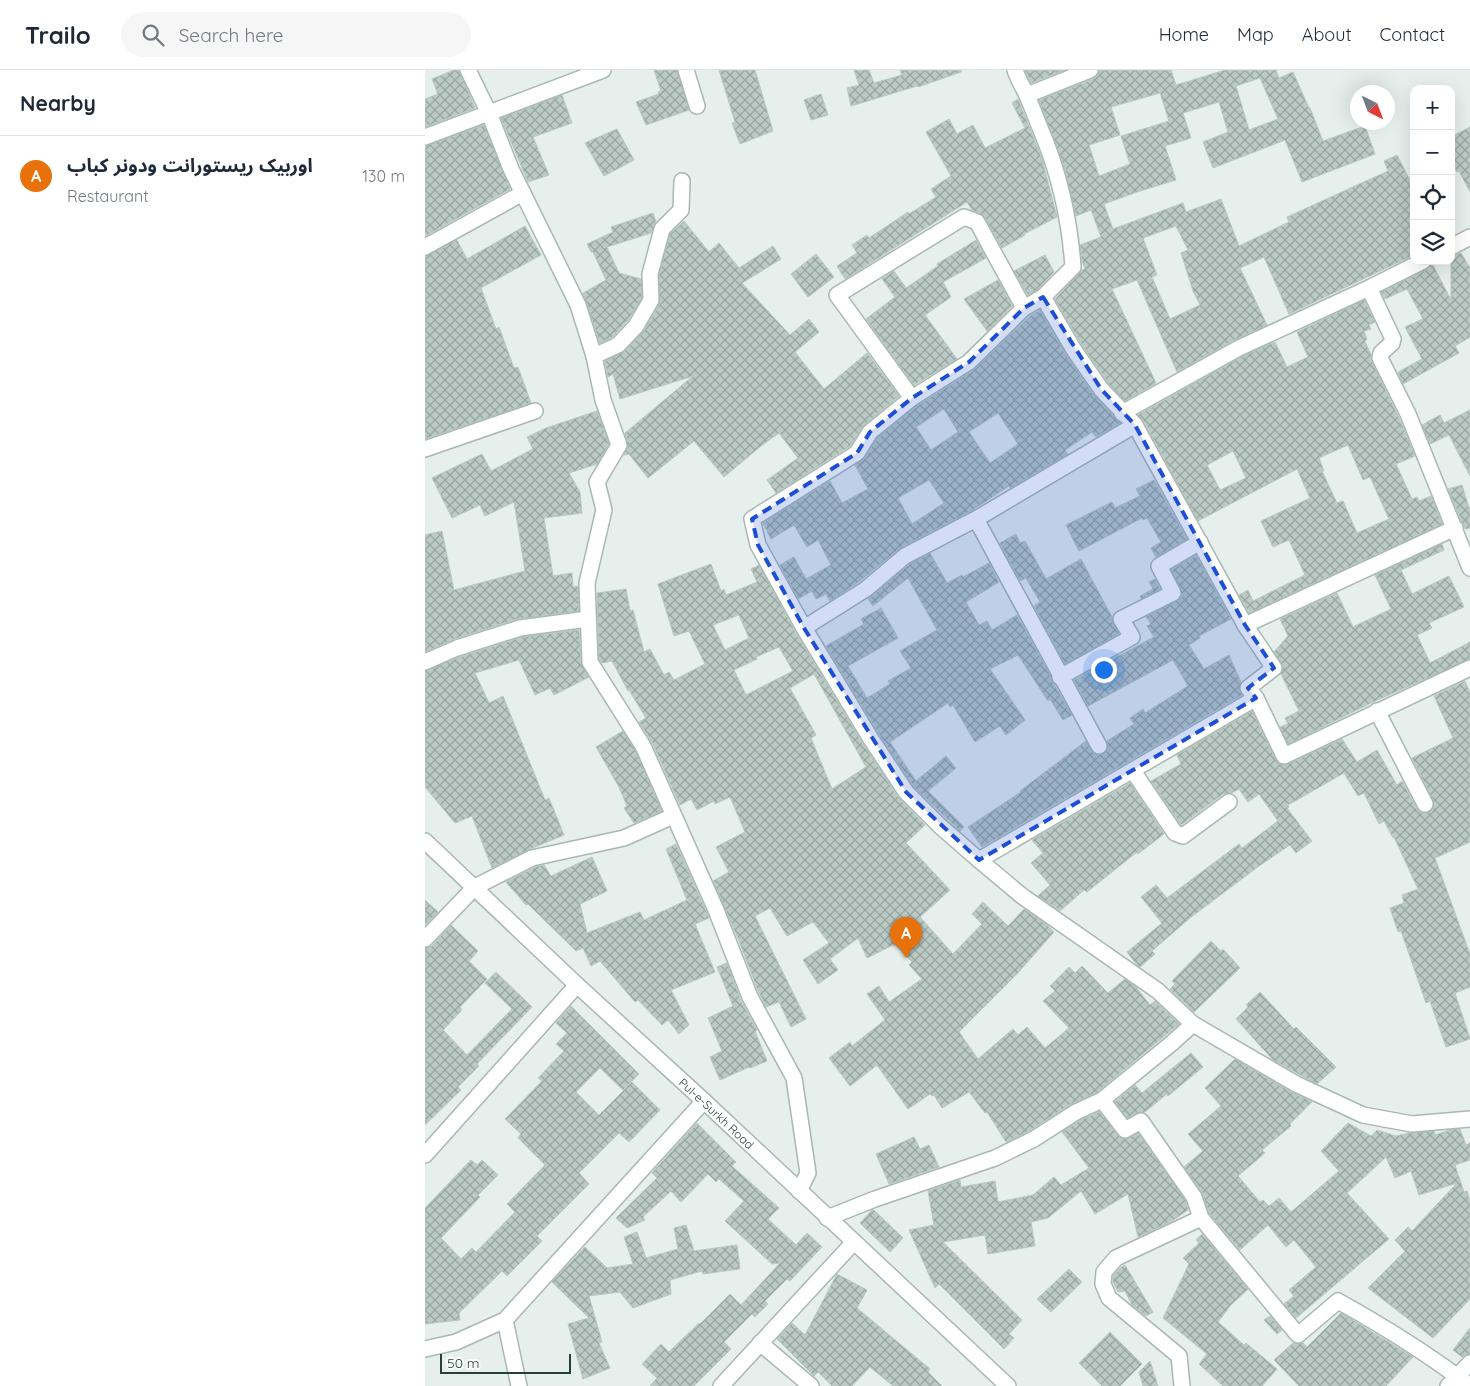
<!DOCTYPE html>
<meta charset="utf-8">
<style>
:root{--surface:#fff;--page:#f6f6f7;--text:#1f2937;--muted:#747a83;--line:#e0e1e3;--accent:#db2777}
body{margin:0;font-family:Quicksand,"Noto Sans Arabic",sans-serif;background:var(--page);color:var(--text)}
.controls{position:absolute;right:15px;top:15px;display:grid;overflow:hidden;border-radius:10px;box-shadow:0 5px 20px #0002}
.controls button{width:45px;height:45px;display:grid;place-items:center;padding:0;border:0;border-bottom:1px solid var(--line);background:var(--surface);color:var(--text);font:25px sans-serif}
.compass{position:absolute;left:925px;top:15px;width:45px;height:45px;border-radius:50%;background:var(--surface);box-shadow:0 5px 20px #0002;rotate:138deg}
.scale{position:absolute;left:15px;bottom:12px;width:131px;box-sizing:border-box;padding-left:5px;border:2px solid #24423a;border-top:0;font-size:14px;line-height:18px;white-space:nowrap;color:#24423a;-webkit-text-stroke:4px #f7fbf9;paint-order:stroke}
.you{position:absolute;left:678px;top:599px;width:18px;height:18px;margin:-12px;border:4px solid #fff;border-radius:50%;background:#1a73e8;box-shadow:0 0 0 8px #1a73e833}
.badge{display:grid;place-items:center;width:32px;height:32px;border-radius:50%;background:var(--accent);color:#fff;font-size:16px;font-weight:700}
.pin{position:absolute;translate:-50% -41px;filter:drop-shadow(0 1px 2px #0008)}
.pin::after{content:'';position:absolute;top:26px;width:18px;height:15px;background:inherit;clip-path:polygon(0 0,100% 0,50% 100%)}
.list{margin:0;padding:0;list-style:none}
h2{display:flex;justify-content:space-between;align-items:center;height:65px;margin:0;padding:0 20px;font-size:21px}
h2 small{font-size:16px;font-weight:400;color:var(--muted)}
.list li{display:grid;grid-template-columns:32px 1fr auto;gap:15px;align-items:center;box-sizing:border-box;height:80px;padding:0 20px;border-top:1px solid var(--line)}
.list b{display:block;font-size:19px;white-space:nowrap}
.list p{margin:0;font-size:16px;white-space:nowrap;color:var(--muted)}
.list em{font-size:16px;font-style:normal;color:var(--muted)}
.icon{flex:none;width:28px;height:28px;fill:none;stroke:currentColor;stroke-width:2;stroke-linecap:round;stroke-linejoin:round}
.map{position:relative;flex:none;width:1045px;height:1316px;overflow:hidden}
header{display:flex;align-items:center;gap:30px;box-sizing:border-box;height:70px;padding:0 25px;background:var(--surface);border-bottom:1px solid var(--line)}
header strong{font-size:24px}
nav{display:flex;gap:28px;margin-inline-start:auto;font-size:18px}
.search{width:350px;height:45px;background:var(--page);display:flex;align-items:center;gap:12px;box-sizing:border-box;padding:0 18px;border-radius:28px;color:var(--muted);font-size:19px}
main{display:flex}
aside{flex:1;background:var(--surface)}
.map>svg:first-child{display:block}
.building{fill:url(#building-cross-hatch);stroke:#b8c9c2;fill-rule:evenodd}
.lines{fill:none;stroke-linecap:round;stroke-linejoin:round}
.minor-casing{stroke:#a8b8b2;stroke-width:18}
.minor{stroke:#fff;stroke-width:15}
.marked{fill:#1d4ed8;fill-opacity:0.2;stroke:#1d4ed8;stroke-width:4;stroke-dasharray:10 6;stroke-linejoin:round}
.labels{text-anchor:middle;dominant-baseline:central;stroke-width:4;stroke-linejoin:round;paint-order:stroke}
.street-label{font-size:12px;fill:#24423a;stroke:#f7fbf9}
</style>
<header>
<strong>Trailo</strong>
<div class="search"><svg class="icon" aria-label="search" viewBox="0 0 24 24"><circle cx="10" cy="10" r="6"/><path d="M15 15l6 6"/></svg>Search here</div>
<nav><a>Home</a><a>Map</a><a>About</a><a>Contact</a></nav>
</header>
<main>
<aside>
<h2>Nearby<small></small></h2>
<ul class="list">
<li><span class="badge" style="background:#e8710a">A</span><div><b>اوربیک ریستورانت ودونر کباب</b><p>Restaurant</p></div><em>130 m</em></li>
</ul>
</aside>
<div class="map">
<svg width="1045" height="1316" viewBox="0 0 1045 1316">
<defs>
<pattern id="building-cross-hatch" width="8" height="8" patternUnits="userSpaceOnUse" patternTransform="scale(1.25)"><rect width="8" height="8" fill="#bbcac4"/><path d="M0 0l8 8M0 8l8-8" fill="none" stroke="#98a6a0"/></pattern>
</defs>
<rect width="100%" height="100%" fill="#e6efeb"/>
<g class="building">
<path d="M29,0h5l16,38 -50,19v-28l13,-5 -6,-15z"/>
<path d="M229,0h23l12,40 -43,15 -10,-23 23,-8 -1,-2 3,-1z"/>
<path d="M294,0h36l18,61 -33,13 -8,-21 3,-1z"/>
<path d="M429,0h15l5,13 28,-8 -2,-5h61v2l-43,15 -1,-1 -66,20 -4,-18 12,-3z"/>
<path d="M600,0h40l-34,13z"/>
<path d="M674,0h72l5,15 49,-15h51l3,8 14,-6 16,36h1l13,33 42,-15 10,28 -73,28 -17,-42 -72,28 -10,-26 25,-10 -9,-30 -36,11 8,25 -26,8 11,34 -39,12 -33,12 9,25 70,-26 3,9 35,-13 18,47 50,-24 -2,-5 101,-46 -4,-10 13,-6 17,33v67l-125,59 -25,-57 -24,11 27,57 -33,15 -57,32 -40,-92 -25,9 44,94 -31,18 -17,-18 -26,-38 -27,-46 27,-29 3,-1 -3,-8 -2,-16 21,-8 -10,-27 -15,6 -11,-47 -26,-69 54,-21 5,-4zM835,8l18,41 -29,11 -13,-44zM735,23l9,28 -48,15 9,28 -31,12 -10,-31 31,-10 -9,-28zM751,156l12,24 -7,3 12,38 7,14 -30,14 -18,-42 5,-2 -14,-37z"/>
<path d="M396,24l7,21 -17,5 -7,-20z"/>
<path d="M137,25l10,28 -39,14 16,38 -21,7 -27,-64z"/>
<path d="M593,29l24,60 15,58 -33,17 1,1 -23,13 -17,-30 -5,-5 -8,-3 -5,-8 -122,77 -8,-13 20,-13 -5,-8 15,-10 2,3 39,-26 1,2 27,-17 -5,-8 20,-13 -25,-44 23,-13 8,15 16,-9 12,23 40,-20 -13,-25z"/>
<path d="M59,55l26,64 -85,47v-90z"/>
<path d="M1045,57v65l-11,-21 -2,1 -6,-10v-25z"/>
<path d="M192,59l17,31 -30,16 -19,-33z"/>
<path d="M228,143l3,9 -5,11 -44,14 12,26 22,6 1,19 -14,22 -16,17 -12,6 -17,-50 23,-13 -13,-28h-2l-4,-8 26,-12 -2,-5z"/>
<path d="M259,151l25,31 10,-9 20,25 34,-22 8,13 -39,24 48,52 19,-16 10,13 -24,20 29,37 43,-36 32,43 -35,29 -14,21 -74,47 -9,-13 31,-22 -19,-25 -18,13 -37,31 -30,-36 -46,37 -19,-24 -5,1 4,-9 -3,-13 68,-57 -73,23 -7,-25 -5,3 -3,-16 20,-10 19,-20 15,-26v-30l11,-41z"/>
<path d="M100,156l16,29 -60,33 15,41 3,-2 15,41 4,-1 13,36 -106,36v-183l32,-16 10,19z"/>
<path d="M551,170l10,18 -43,24 8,15 -26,18 32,44 -43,26 -48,-66 29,-22 -13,-18 12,-8 12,17 32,-22 -1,-2z"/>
<path d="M1036,183l9,15v69l-15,9 4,7 -56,31 -5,-12 24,-13 -17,-32 18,-8 -16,-30 -22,10 -4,-7 46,-23 5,-6 19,37v-44z"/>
<path d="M391,184l18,23 -26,20 -17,-23z"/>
<path d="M620,185l9,17 -17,18 -9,5 -14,-24z"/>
<path d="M573,210l14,26 -25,25 -23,-32z"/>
<path d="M939,230l11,22 -6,3 2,4 -7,2 3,8 -2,2 6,14 1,7 27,56 16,38 -19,8 16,35 5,-2 2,4 12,-5 11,28 -193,89 -10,-18 9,-5 5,11 52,-26 -16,-35 -16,7 -12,-26 49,-23 -13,-29 -99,52 -55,-101 -5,-5 105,-59 32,-14 12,25 21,-10 -11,-25zM923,375l15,35 7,-3 19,42 -32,14 -14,-32 -6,2 -15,-32h2l-5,-13zM808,381l13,27 -26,12 -13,-25z"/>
<path d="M615,240l26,45 27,39 27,29 -24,14 -4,-5 -27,18 3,4 -58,34 -1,-2 -38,25 -71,37 -40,33 -30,20 -4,-7 -10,5 -4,-8 -14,8 -18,-34 14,-8 12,22 25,-14 -13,-25 -11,7 -13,-22 -23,14 -8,-16 67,-42 12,22 26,-14 -13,-24 10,-7 12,-20 40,-32 57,-36 56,-54zM519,339l14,23 -27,18 -15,-23zM573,343l20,31 -28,19 -21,-31zM504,410l15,23 -32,21 -14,-26z"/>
<path d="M1045,340v66l-21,-41 -19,9 -8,-19 18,-10 4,8z"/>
<path d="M172,341l12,33 -12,20 -28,9 11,19 2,21 -38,5 9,58 19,-3 1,14 5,-1 1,25 -62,8 -63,20 -29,13v-117l17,-4 12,59 71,-19 -11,-69 -29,14 -5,-11 -28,13 -20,-40 50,-24 9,17 42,-22 -6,-12 19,-9z"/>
<path d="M729,410l33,59 -31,18 -5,-9 10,-6 -14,-24 -4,2 -1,-2 -63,33 -13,-26 46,-23 3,6 25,-12 -4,-7z"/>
<path d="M1037,415l8,26v17l-5,1 -17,-40z"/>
<path d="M591,464l4,9 5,-2 21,38 35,-20 31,58 1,6 6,11 -54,30 -31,-58 6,-4 -14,-24 -6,3 -20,-38z"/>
<path d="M1017,474l2,6 -43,20 11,24 37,-18 15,31 -35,16 3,5 -15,7 13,28 40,-21v17l-97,43 -85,42 -8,-17 8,-3 -3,-6 14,-7 -18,-37 2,-7 -9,-15 14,-16 -8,-17 57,-26 16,34 38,-18 -16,-34z"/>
<path d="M505,483l17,30 15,-8 1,2 26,-14 10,19 -33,20 13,23 8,-4 5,9 25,-15 34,62 1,4 20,34 -9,5 -13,-21 -2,2 -30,-46 -28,14 35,51 -19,15 -6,-9 -25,16 -22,-37 -3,2 -2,-4 -58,39 26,39 30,-25 10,12 -28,23 36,36 -4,4 -47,-45 -34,-52 -53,-88 38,-22 -3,-5 20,-11 17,30 -50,28 19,32 23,-14 -2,-3 23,-13 -11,-17 37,-21 -29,-52 -35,28 -5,-7 42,-35z"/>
<path d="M771,485l35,64 -32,17 1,2 -11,7 15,24 25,-14 12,27 -2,7 3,6 -260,152 -14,-20 53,-35 -1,-1 66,-50 8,13 4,1 6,-1 4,-7 -1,-6 27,-17 -4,-6 13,-9 2,4 43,-27 -15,-26 -85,46 -14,-26 80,-43 -7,-11 4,-2 -5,-7 35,-19 1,-4 -1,-5 -10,-19z"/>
<path d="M286,494l10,27 3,-2 2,6 31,-13 -6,-13 8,-4 37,68 67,111 35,53 27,28 -19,18 44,47 -30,27 33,37 29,-30 -10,-10 11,-12 25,24 16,-17 22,15 8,8 -37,42 -58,58 19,27 35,-30 5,6 9,-8 18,21 24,-20 -26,-27 12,-10 -5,-5 19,-19 6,6 7,-7 26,27 17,-14 10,7 15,19 5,-4 24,23 -82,68 -26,12 -42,27 -23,11 -19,-30 -2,1 -16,-21 -27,16 -8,-13 -2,1 -2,-2 -22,15 -31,-44 -27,21 -21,-28 21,-16 2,4 33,-26 -18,-26 12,-8 10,16 33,-23 -13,-14 3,-3 -17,-18 -28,14 -9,-20 -28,21 8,11 -20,14 -15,-24 26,-17 -16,-21 -26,14 -17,-28 -15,8 51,103 -15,8 -12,-25 -13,5 -7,-14 -22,-57 -24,-55 16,-9 -13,-25 29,-15 -15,-35 -15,7 -1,-3 -17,9 -6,-11 -11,6 -28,-63 -13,-20 7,-4 -17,-28 -1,1 -16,-30 -10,2 -3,-4 -2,-66 29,-4 4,22 3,-1 11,42 6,-3 14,26 5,-3 5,8 31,-16 -16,-33 -15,5 -16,-52zM314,545l10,23 -24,12 -12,-25zM354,577l14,24 -47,24 -12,-25 23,-11 -1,-2zM389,604l52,93 -34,22 -21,-51 5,-3 -26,-47z"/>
<path d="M730,509l5,10 -19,10 -1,-3 13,-7 -4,-7z"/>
<path d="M154,560l2,33 8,14 -35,18 -4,-7 -15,7 -16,-35 -44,13 14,30 14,-7 42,104 4,-2 15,37 -36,15 -36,18 -20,-52 -17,7 -30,-36v-116l35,-14 62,-20z"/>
<path d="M1040,611l5,12v149l-35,16 35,96v33l-15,6 15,46 -24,8 -16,-46 -4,2 -25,-72 -3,1 -8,-24 14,-5 -2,-8 16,-6 -24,-52 -1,1 -9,-17 -5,3 -15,-31 -6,3 -14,-23 -56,32 1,2 -2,1 25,33 -16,12 -6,-8 -31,21 -69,52 -38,33 3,3 -15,13 -2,-1 -11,-14 35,-29 -21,-26 15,-12 11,13 72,-54 3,4 36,-27 -19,-27 -11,8 -9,-13 -8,4 -8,1 -42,31 -30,-44 30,-17 -4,-9 75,-44 24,49 3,4h9l54,-25 15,23 20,-12 20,35 5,-4 15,28 3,3h9l4,-3v-9l-21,-42 41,-20 -19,-42z"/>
<path d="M198,661l12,19 27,61 -28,12 -10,-15 3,-2 -8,-19 -23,-40z"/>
<path d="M705,713l34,51 -26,20 -1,-2 -50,40 -3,-2 -24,21 -22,-15 12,-11 -19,-22 12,-10 -11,-13z"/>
<path d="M251,774l33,74 -14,6 20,48 -44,18 18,35 -10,9 -11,-14 -6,5 -24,-25 -3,2 -35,-41 -9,5 -8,-18 -7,3 -48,-47 -2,1 -20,-23 29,-15 9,-2 7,11 41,-19 15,34 -27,13 7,29 53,-21 4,8 43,-20 -21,-51z"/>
<path d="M0,830l13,12 -13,13z"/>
<path d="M26,855l27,26 -9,10 18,18 -27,28 2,3 -19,20 24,25 45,-46 -27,-26 11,-11 36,35 -55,57 2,2 -21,21 3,3 -36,35v-177l7,-2z"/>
<path d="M786,871l10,10 2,-2 17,19 -46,44 -24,-23 5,-5 -3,-3z"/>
<path d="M302,893l14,38 16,29 -2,1 12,30 -17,7 -1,-1 -29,13 -10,-23 12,-6 -14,-33 25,-12 -16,-39z"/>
<path d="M835,922l34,37 2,-2 40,40 -19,17 -44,-24 -37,-41 12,-12 -2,-2z"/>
<path d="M146,936l68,68 -16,16 -23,-22 -24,24 23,23 33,-33 28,28 -31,32 -10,-9 -40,40 10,11 -52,52 5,5 -35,35 -5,-5 -43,42 1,7 -35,4v-116l46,-48 6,5 5,-5 16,15 -20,20 2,2 -39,41 20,21 11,-11 4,4 39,-40 -8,-8 38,-39 -27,-27 3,-4 -16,-15 37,-38 -4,-3 26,-27 -8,-7 11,-11 -11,-10z"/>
<path d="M766,983l12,14 -35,29 -1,-2 -22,18 -8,1 -10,5 -12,-16 20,-17 7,8z"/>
<path d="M810,989l56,33 21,10 -22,22 1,2 -29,24 3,3 -27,23 22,26 3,-2 6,6 10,-8 12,14 48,-41 -18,-20 27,-28 23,13 6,-6 19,6 13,-3 25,-2 1,4 15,-5 10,-1 6,16 4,-2v17l-15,5 9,27 3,-1 3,10v98l-37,39 -65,-50 37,-37 -10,-11 13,-13 4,4 45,-48 -38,12 -8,-24 -16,7 -9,-21 -39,36 42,46 -93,79 -12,-14 10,-8 -5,-6 27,-23 -22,-27 -8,7 -18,-22 -28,25 -31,-37 -7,-21 -18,-25 19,-16 -15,-17 33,-28 -16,-18z"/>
<path d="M674,1042l22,26 5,1 12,-6 48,68 2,9 -16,11 -34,16 -10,-43 -33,20 -14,-23 -33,27 -17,4 4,24 -47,8 -3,-19 -42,7 79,78 -13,14 5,4 -10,11 -65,-65 -4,4 -26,-58 25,-5 -6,-34 32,-11 1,7 34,-6 3,21 35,-7 21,-18 7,8 28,-17 -27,-36 19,-12z"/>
<path d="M272,1053l39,39 -4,4 47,42 -11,11 28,26 11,-12 15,14 -32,34 -3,-2 -22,22 3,3 -13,13 -3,-3 -28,28 7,7 -37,37h-44l7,-8 -15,-14 19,-20 8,8 30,-29 1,1 30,-30 11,11 39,-42 -8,1 -47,-43 19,-20 -25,-22 -3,3 -8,-8 -27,28 -10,-11 -28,26 2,3 -18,8 -11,-10 41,-40 -5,-5z"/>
<path d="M489,1067l6,12 9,-4 10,22 -50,17 -13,-30z"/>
<path d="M447,1140h2l29,28 -13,14 -30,-29z"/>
<path d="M261,1155l8,26 43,-6 3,24 -37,5 -1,-3 -32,9 1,14 -38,14 -13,-16 -31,4 13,46 -3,1 11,25 -27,11 -15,-55 21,-6 -37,-36 33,-35 22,21 26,-4 -9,-27 13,-5 9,26 32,-9 -4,-21z"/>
<path d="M777,1164l46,55 -18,17 -12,16 26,23 2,-2 31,26 -15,17h-39l-24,-22 8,-10 -44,-36 26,-54 -6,-6 16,-15 -3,-3z"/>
<path d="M700,1195l28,47 -7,4 -14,-11 -7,-14 -7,1 -5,-10v-6l7,-8z"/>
<path d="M644,1199l13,13 -31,30 -14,-13z"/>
<path d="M412,1204l30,16 -10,18 73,61 -2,3 14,14h-49l-23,-19 -18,19h-20l-14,-14 -4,4 -37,-37 15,-16 13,12z"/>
<path d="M916,1243l72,44 -27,29h-87l-25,-26 19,-17 6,1 4,-1 4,4z"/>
<path d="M845,1246l12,14 -5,4 -13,-14z"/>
<path d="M1045,1258v26l-8,3 -9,-7z"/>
<path d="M685,1262l32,32 -22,22h-18l-23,-23z"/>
<path d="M725,1291l8,25h-15l-4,-14z"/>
</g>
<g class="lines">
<g class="minor-casing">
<g id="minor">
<path d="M43,0l21,43 22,56 67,136 16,51 9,44 16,45 -22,37 7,28 -17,73 3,79 53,84 73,164 34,87 44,81 14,95 -9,18"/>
<path d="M261,0l11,36"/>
<path d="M590,0c3,10 9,18 13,28 6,14 11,28 17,42 16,41 25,84 28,127l-30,30 -19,11 -55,54 -57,36 -42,34 -13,21 -105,66 6,26 46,83 67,111 35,53 34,34 39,34 43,36 136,95 35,33 103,60 67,31 49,9 58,-5"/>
<path d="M602,25l63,-25"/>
<path d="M0,67l178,-67"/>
<path d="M0,177l98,-54"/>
<path d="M1026,177l19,-10"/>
<path d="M944,218l24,51 -1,4 -11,10 -1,5 28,56 62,154"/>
<path d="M618,227l31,53 27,39 34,36 110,200 29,43 -26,20 8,10 28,58 186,-88"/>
<path d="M169,286l24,-11 18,-19 15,-26 -1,-26 12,-45 19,-19 1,-29"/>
<path d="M487,328l-75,-103 127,-78 13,5 47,86"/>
<path d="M697,343l117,-65 130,-60 54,-27"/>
<path d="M0,379l110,-38"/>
<path d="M551,449l123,227"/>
<path d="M820,555l210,-97"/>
<path d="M379,558l62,-39 39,-33 71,-37 159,-94"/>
<path d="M0,592l32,-14 63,-20 68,-9"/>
<path d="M635,607l72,-40 -11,-18 52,-26 -14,-27 41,-24"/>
<path d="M952,641l48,93"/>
<path d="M708,701l42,62 8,3 46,-34"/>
<path id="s1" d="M0,771l152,144 127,116 304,285"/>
<path d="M554,790l277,-162"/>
<path d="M0,869l50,-52 57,-29 92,-20 49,-22"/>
<path d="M677,1030l23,30 16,-9 53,76 7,21 97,117 40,-34c45,25 90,53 132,85"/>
<path d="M0,1085l152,-170"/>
<path d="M402,1148l48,-19 120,-41 39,-19 42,-27 26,-12 70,-57 21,-19"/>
<path d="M80,1250l14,66"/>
<path d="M335,1273l51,43"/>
<path d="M0,1279l31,-7 49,-22 199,-219"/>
<path d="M296,1316l133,-144"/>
<path d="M757,1316l-3,-30 -70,-58 -6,-14 1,-12 12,-14 85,-40"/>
<path d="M1023,1316l22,-23"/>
</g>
</g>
<use href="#minor" class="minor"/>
</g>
<path class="marked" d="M618,227l58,92 34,36 110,200 29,43 -26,20 8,10 -277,162 -73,-68 -102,-164 -46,-83 -6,-26 105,-66 13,-21 42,-34 57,-36 55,-54z"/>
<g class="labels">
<g class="street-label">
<text stroke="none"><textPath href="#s1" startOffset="399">Pul-e-Surkh Road</textPath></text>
</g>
</g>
</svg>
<div class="controls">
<button>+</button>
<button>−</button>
<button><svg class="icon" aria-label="locate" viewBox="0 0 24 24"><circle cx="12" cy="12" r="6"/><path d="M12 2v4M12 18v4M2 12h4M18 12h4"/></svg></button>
<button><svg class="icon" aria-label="layers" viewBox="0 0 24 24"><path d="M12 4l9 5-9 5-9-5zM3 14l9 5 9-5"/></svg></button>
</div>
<svg class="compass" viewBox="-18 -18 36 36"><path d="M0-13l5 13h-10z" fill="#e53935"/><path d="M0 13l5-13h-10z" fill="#747a83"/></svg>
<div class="scale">50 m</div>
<div class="you"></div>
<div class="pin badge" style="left:481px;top:888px;background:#e8710a">A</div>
</div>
</main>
